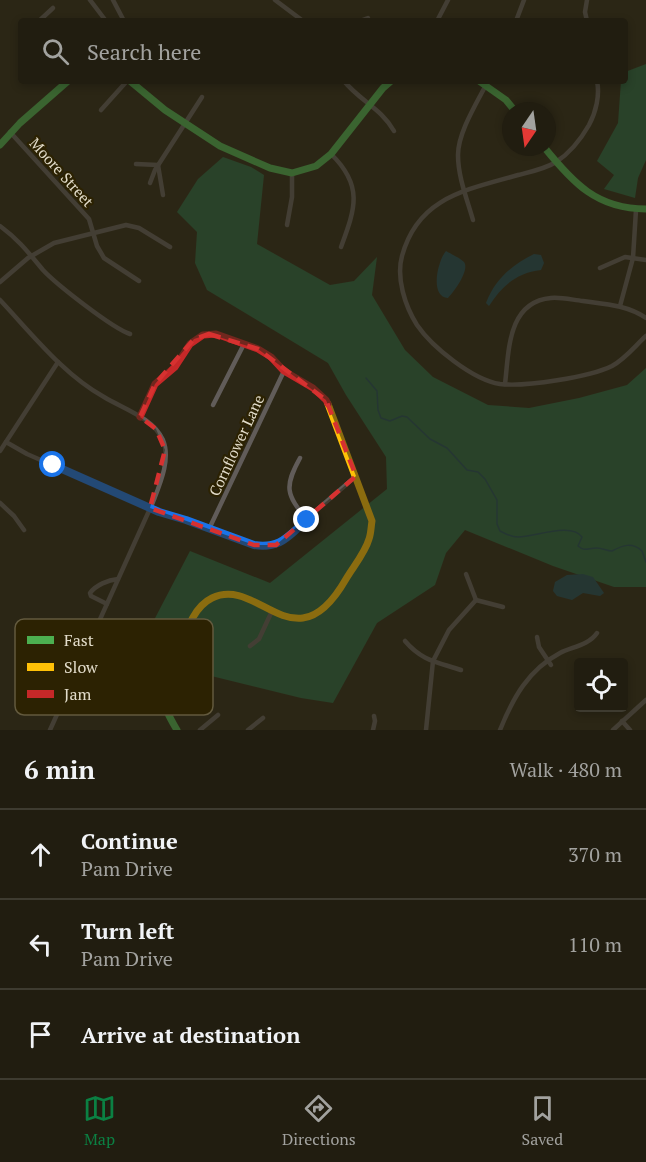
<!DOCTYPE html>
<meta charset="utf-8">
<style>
:root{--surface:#211d10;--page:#2d2a1e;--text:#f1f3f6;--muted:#a2a29f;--line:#3e3b30;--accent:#0b8043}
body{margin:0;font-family:"PT Serif",serif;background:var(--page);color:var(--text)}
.controls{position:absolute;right:18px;bottom:18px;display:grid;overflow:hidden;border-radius:6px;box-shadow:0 3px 9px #0003}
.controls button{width:54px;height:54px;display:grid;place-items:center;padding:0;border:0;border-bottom:2px solid var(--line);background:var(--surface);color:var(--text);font:30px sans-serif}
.compass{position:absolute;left:502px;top:102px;width:54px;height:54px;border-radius:50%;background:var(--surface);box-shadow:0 3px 9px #0003;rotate:193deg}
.stop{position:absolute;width:18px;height:18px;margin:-14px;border:4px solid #1a73e8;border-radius:50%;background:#fff}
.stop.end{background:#1a73e8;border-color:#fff;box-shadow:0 2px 6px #0008}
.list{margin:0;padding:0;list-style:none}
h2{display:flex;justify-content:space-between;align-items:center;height:78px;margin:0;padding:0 24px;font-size:26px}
h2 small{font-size:20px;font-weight:400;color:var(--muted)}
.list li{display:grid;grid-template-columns:39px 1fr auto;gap:18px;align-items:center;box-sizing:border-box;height:90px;padding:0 24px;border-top:2px solid var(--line)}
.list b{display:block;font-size:22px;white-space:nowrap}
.list p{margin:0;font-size:20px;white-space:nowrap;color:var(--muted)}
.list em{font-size:20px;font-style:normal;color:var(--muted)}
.icon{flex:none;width:33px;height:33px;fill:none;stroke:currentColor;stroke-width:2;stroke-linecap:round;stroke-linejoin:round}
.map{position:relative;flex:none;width:646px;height:730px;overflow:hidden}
.search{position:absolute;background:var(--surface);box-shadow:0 3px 9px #0003;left:18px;right:18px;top:18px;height:66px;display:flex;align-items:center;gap:15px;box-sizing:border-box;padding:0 21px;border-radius:6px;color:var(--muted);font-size:22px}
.sheet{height:348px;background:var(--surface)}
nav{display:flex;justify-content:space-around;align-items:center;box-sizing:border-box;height:84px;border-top:2px solid var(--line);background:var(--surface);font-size:16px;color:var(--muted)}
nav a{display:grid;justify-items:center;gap:3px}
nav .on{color:var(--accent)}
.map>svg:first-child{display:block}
.forest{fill:#276440}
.water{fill:#1e4a56}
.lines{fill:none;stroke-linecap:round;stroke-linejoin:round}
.stream{stroke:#1e4a56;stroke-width:1.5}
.street{stroke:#615c59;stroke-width:4.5}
.fast{stroke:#4caf50;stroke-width:7}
.slow{stroke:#ffc107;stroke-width:7}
.jam{stroke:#c62828;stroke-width:7}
.route{stroke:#1a73e8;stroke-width:8}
.marked{fill:none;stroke:#d73130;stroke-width:4.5;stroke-dasharray:12 8;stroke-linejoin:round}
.labels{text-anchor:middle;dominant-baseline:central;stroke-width:4.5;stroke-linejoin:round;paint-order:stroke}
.street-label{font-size:15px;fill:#e2dcca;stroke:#2c2202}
.key{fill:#2c2202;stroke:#635a3e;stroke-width:1.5}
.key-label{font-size:16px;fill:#e2dcca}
</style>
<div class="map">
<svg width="646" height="730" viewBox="0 0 646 730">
<rect width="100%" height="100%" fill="#2c2716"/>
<g class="forest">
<path d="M646,64v96l-8,18 -3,20 -31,-9 10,-14 -17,-14 21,-38 3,-42h4v-9z"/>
<path d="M223,157l28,10 13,8 -7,69 73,41 24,-4 23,-24 -5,38 33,55 28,27 55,28 41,3 50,-10 48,-13 19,-17v219h-32l-61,-21 -88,-36 -19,23 -11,32 -58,38 -44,80 -32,-5 -106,-26 -35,10 -20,-35 50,-96 80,32 117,-94 -1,-32 -40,-62 -18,-32 -121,-73 -12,-27 2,-31 -20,-20 21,-33z"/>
</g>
<g class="water">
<path d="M446,251c5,3 14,7 18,11 6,8 -10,30 -16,36 -19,-1 -10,-38 -2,-47z"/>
<path d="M534,254l7,1 3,8 -3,7c-25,3 -39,16 -52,36l-3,-3c9,-24 26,-38 48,-49z"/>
<path d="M583,574l10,3 11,16 -4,3 -17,-3 -11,7 -15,-4 -4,-5 2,-9 12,-7z"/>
</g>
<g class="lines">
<path class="stream" d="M366,378l11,13 1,19 3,8 9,3 12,-5 5,1 23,22 17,9 20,22 11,2 7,7 12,21v24l3,7c6,3 11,6 18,6 17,0 53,-15 64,0l-4,9c7,6 10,2 19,2 5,0 10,3 15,3 11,-6 20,-9 30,0l4,11"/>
<g class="street">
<path d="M90,0l16,21"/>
<path d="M113,0l11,21"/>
<path d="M275,0l28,21"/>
<path d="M587,0l-2,12 2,9"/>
<path d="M39,21l14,-13"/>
<path d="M360,21l8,-3"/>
<path d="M437,21l11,-21"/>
<path d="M516,21l8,-21"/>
<path d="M344,81c16,20 37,27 50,50"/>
<path d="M597,81c3,14 -1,31 -8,44 -8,14 -19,28 -33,37 -11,7 -26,10 -38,13 -52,15 -100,22 -116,81 -6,22 3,50 15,69 15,22 56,55 83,59 25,3 90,-7 112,-18 13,-7 23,-20 34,-30"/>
<path d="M101,110l26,-29"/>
<path d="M10,132l79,87 8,27 7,12 35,23"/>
<path d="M331,154c33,32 24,55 10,93"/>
<path d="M136,164l22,1"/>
<path d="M158,165l5,30"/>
<path d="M150,183l5,-13 47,-73"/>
<path d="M473,220c-6,-21 -15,-43 -15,-65 0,-23 20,-54 30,-74"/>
<path d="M287,225l5,-28v-24"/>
<path d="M0,226c19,14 28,26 43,44 13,14 69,58 87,64"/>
<path d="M600,268l25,-11 21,3"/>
<path d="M0,282l28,-24 26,-15 72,-18 13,3 31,19"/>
<path d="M0,300c32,34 63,74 104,97 20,12 49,21 59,43 8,19 -3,44 -10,62l-103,228"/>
<path d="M620,306l13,-48 3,-48"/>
<path d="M505,384c4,-32 2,-82 46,-86 10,-1 22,2 32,3 22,3 44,4 63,17"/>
<path d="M213,405l31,-61"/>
<path d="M6,442l21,12 132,58 27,8 68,25 12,2 10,-2 79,-68"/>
<path d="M0,451l58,-89"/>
<path d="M300,458c-16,29 -14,36 7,62"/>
<path d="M0,503l14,13 10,14"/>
<path d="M209,529l75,-158"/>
<path d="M466,574l10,26"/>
<path d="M476,600l27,7"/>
<path d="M107,604l-16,-8 -1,-3c6,-8 18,-13 28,-14"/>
<path d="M537,637l2,10 12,18"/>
<path d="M405,641c17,20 32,21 56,29"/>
<path d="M250,646l9,-7 13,-28"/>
<path d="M622,721l8,9"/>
<path d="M200,730l18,-15"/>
<path d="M248,730l15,-12"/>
<path d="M373,730l2,-9 -1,-5"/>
<path d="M426,730l7,-69 16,-31 27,-30"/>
<path d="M500,730c13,-32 28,-60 60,-77 12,-6 29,-8 37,-20"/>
<path d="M613,730l33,-30"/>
</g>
<g class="fast">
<path d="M130,81l35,29 55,36 50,22 22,5 24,-7 15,-12 52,-66 8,-7"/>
<path d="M479,81l27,19 9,11"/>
<path d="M0,145l20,-22 48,-42"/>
<path d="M544,147c29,36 53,62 102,62"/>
<path d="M175,659c-14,33 -17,40 2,71"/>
</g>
<path class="slow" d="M175,659c9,-20 16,-51 37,-61 47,-23 83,70 134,-19 7,-12 19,-26 23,-40 2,-5 2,-12 3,-18l-44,-117"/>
<path class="jam" d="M140,417l15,-33 20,-17 15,-23 13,-9 13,-1 42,15 13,8 13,14 29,17 13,12 2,4"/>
</g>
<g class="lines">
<path class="route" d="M53,465l106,47 27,8 68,25c27,4 34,-9 53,-25"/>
</g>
<path d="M0 0H646V730H0ZM209,334l49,15 68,51 30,76 -80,69h-22l-104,-37 15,-58 -9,-21 -16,-12 15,-33 39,-45z" fill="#2c2716" fill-opacity=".55" fill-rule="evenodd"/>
<path class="marked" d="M209,334l49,15 68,51 30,76 -80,69h-22l-104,-37 15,-58 -9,-21 -16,-12 15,-33 39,-45z"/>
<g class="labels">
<g class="street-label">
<text transform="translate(62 172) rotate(48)">Moore Street</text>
<text transform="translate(236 445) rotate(-65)">Cornflower Lane</text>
</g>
</g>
<rect x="15" y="619" width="198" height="96" rx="9" class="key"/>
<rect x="27" y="636" width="27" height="8" fill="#4caf50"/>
<rect x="27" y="663" width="27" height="8" fill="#ffc107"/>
<rect x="27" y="690" width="27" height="8" fill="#c62828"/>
<g class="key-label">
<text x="64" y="646">Fast</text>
<text x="64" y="673">Slow</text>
<text x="64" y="700">Jam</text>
</g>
</svg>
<div class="controls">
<button><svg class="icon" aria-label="locate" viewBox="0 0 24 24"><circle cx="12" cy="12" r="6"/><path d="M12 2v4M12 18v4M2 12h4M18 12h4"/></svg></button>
</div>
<svg class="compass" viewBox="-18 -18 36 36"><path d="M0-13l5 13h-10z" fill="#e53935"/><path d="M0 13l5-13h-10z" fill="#a2a29f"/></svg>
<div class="stop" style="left:53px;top:465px"></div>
<div class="stop end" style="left:307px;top:520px"></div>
<div class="search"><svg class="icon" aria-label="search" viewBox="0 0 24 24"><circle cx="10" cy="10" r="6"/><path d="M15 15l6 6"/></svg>Search here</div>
</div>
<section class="sheet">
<h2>6 min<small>Walk · 480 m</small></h2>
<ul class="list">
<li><svg class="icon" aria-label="ahead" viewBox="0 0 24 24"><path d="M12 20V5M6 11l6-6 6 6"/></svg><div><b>Continue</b><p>Pam Drive</p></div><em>370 m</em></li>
<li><svg class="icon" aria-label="left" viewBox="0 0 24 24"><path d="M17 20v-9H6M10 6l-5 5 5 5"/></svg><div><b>Turn left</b><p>Pam Drive</p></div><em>110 m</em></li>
<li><svg class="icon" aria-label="arrive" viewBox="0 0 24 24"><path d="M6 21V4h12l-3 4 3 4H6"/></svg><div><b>Arrive at destination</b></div></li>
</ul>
</section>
<nav>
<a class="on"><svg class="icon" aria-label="map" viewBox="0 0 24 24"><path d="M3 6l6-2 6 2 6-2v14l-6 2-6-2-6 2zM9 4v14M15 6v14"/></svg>Map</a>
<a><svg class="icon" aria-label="directions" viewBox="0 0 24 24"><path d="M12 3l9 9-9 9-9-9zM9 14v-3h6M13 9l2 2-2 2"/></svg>Directions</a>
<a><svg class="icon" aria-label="saved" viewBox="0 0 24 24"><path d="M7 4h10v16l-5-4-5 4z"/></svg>Saved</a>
</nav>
